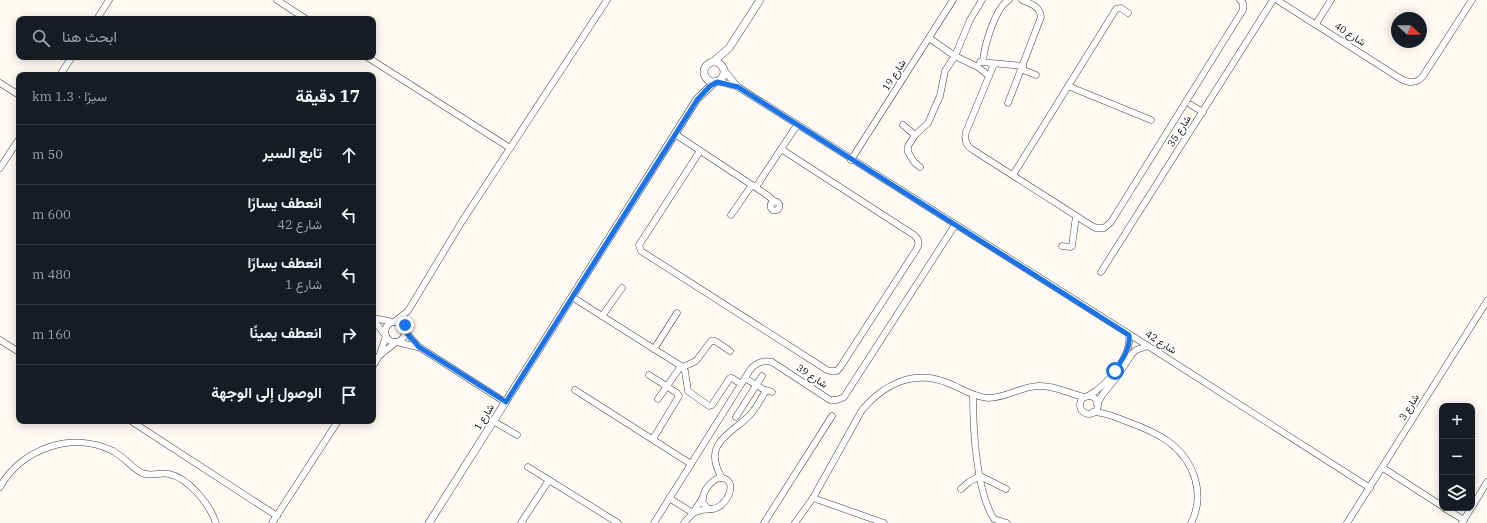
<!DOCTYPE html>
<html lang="ar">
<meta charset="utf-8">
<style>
:root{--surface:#171b24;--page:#20242c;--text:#f1f3f6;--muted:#9ea1a6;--line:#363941}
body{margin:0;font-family:"IBM Plex Serif",Vazirmatn,serif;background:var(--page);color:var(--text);direction:rtl}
.controls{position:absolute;right:12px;bottom:12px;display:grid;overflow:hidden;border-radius:8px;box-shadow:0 2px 10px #0003}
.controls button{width:36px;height:36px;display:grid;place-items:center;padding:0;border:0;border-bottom:1px solid var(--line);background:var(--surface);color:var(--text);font:20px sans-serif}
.compass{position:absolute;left:1391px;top:12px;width:36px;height:36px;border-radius:50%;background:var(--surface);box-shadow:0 2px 10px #0003;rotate:112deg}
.stop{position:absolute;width:12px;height:12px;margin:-9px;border:3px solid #1a73e8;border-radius:50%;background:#fff}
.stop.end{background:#1a73e8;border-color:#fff;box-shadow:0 1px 4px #0008}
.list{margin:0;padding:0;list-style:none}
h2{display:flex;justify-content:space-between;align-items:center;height:52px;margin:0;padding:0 16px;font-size:17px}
h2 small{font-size:13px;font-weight:400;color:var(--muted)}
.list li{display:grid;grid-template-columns:26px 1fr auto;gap:12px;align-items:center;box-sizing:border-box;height:60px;padding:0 16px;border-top:1px solid var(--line)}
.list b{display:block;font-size:15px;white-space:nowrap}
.list p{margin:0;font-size:13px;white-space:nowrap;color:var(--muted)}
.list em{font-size:13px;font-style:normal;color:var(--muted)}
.icon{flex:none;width:22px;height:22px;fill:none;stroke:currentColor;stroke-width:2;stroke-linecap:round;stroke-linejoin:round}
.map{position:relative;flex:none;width:1487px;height:523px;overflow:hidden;direction:ltr}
.search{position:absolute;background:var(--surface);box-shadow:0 2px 10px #0003;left:16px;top:16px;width:360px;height:44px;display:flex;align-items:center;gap:10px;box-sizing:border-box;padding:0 14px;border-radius:8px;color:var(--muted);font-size:15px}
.panel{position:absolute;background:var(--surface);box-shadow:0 2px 10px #0003;left:16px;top:72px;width:360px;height:352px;border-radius:8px;direction:rtl}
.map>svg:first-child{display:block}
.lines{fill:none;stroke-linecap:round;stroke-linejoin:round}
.minor-casing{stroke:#424242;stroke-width:7}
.tertiary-casing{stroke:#424242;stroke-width:8}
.minor{stroke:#fff;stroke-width:6}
.tertiary{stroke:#fff;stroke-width:7}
.route{stroke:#1a73e8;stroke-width:5}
.labels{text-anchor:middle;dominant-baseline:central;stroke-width:4;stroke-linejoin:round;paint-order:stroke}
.street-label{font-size:10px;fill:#0f0f0f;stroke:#fff}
</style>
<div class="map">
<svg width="1487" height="523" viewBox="0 0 1487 523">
<rect width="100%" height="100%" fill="#fef9f3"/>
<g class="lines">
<g class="minor-casing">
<g id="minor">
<path d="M277,0l29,19"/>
<path d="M1277,0l124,79c8,4 16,5 22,-3l49,-76"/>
<path d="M97,19l12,-19"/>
<path d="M1316,24l15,-24"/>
<path d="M929,38l26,18 23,11 11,9"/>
<path d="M367,57l143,91"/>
<path d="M980,62l43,4"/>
<path d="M983,62c1,-15 12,-55 26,-62"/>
<path d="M994,64l-28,68c-2,8 0,14 7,18l119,76 4,2h8l7,-6 132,-212v-7l-3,-3"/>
<path d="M1021,69l15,6"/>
<path d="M724,70l13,16"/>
<path d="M60,75l12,-18"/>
<path d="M717,81l21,6 410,259 222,142"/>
<path d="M0,83l19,12"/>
<path d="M1068,86l83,34"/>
<path d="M1008,103l33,-86c-1,-10 -9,-13 -19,-17"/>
<path d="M1191,105l12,7"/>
<path d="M903,125l12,10"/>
<path d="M675,134l92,61 7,6"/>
<path d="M700,151l-59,91 -2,3 2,6 186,119 3,1h7l4,-5 75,-116c4,-6 3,-11 -2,-15l-133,-86"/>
<path d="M851,160l102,-160"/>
<path d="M920,167l-6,-5 -6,-10v-6l7,-11 13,-12 12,-27 5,-25 10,-15 15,-36 12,-20"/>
<path d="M0,168l19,-29"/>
<path d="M1013,175l103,-166 5,-1 7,5"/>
<path d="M756,187l41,-62"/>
<circle cx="775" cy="206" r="4.5"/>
<path d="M731,215l21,-30"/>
<path d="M1062,246l8,1 2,-1 4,-30"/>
<path d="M1101,272l172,-272"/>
<path d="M572,297l109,69 4,5 3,20 21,15 3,-1 18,-27h2l9,6"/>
<path d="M602,316l20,-28"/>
<path d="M373,318l20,4"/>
<path d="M373,319l12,16"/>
<path d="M394,322l14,-11 53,-88 146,-223"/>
<circle cx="395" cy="332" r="10"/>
<path d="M405,331l14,16 86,55"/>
<path d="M0,340l19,12"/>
<path d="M397,342l20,5"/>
<path d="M654,349l23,-36"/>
<path d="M380,354l6,-18"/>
<path d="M373,366l6,-10 17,-14"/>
<path d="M683,367l13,-6 15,-20h4l15,10"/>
<path d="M649,375l28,18 2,3 -26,43"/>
<path d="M745,378l21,13"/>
<path d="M575,390l116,74"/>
<path d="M973,395c0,33 3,96 21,124l13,4"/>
<path d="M1088,396c18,-10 44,-39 41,-61"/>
<circle cx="1089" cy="405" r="9"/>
<path d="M658,399l23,-33"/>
<path d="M1097,404l6,-10 13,-16 16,-24 4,-4 12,-4"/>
<path d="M1093,412c13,0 24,6 35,10 14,5 29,11 41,20 25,19 37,52 22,81"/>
<path d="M736,417l26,-41"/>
<path d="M131,421l146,95"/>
<path d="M493,421l24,14"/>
<path d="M528,467l90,56"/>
<path d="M1383,468l59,38"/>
<path d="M718,478c24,-2 9,34 -10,31l-5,-6c-2,-10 6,-20 15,-25z"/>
<path d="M722,478c-20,-34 6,-42 27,-62 7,-7 12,-17 17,-26l6,2"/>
<path d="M0,487c22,-39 73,-56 113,-36 11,6 20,18 29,22 8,4 19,-1 27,1 20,4 41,31 47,49"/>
<path d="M961,489l8,-7 11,-6 26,13"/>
<path d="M669,498l24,15"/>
<path d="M813,498l71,25"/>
<path d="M1472,507l15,-25"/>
<path d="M1444,508l20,12"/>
<path d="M693,513l9,-3 9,-1"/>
<path d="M272,523l66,-102"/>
<path d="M521,523l28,-43"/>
<path d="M654,523l96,-153c6,-8 13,-10 22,-8l58,38h7l7,-3 111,-172"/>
<path d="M684,523l9,-10 9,-14"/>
<path d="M764,523l68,-107"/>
<path d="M795,523l18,-25 49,-88c22,-26 52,-41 86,-27 13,5 25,14 40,15 18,0 32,-11 50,-12 17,-1 30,8 47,11"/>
<path d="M1347,523l140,-222"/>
<path d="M1462,523l9,-15"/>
</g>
</g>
<g class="tertiary-casing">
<g id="tertiary">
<path d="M714,61l15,-13 31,-48"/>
<circle cx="714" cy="72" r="10"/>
<path d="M429,523l268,-424 18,-17"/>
</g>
</g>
<use href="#minor" class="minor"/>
<use href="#tertiary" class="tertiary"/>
</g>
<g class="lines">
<path class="route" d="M405,325v6l14,16 87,55 191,-302 13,-14 7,-4 21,5 391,248c2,14 -7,24 -14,36"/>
</g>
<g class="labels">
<g class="street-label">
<text transform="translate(1350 34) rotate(33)">شارع 40</text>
<text transform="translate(894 75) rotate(-58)">شارع 19</text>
<text transform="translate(1179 131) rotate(-58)">شارع 35</text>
<text transform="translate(1161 342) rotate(32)">شارع 42</text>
<text transform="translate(812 376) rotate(33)">شارع 39</text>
<text transform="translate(1409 407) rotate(-58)">شارع 3</text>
<text transform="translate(484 417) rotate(-58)">شارع 1</text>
</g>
</g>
</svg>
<div class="controls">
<button>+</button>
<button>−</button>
<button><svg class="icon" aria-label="layers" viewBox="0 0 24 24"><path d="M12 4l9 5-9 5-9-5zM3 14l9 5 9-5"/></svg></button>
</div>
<svg class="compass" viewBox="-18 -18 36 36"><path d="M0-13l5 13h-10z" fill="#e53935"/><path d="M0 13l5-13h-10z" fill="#9ea1a6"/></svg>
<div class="stop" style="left:1115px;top:371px"></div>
<div class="stop end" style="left:405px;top:325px"></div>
<div class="search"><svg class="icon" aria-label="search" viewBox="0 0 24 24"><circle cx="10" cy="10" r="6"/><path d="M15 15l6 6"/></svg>ابحث هنا</div>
<section class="panel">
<h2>17 دقيقة<small>سيرًا · 1.3 km</small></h2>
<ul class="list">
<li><svg class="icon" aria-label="ahead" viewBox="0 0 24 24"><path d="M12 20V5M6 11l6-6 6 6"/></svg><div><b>تابع السير</b></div><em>50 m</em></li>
<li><svg class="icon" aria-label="left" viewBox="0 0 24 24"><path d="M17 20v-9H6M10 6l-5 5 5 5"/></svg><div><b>انعطف يسارًا</b><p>شارع 42</p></div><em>600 m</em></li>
<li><svg class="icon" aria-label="left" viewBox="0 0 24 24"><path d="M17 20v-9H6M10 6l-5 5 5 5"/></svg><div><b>انعطف يسارًا</b><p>شارع 1</p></div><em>480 m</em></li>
<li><svg class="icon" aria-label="right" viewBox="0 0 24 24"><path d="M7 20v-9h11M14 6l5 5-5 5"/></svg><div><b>انعطف يمينًا</b></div><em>160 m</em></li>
<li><svg class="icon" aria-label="arrive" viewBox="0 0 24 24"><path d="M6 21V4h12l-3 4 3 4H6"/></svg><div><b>الوصول إلى الوجهة</b></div></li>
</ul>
</section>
</div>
